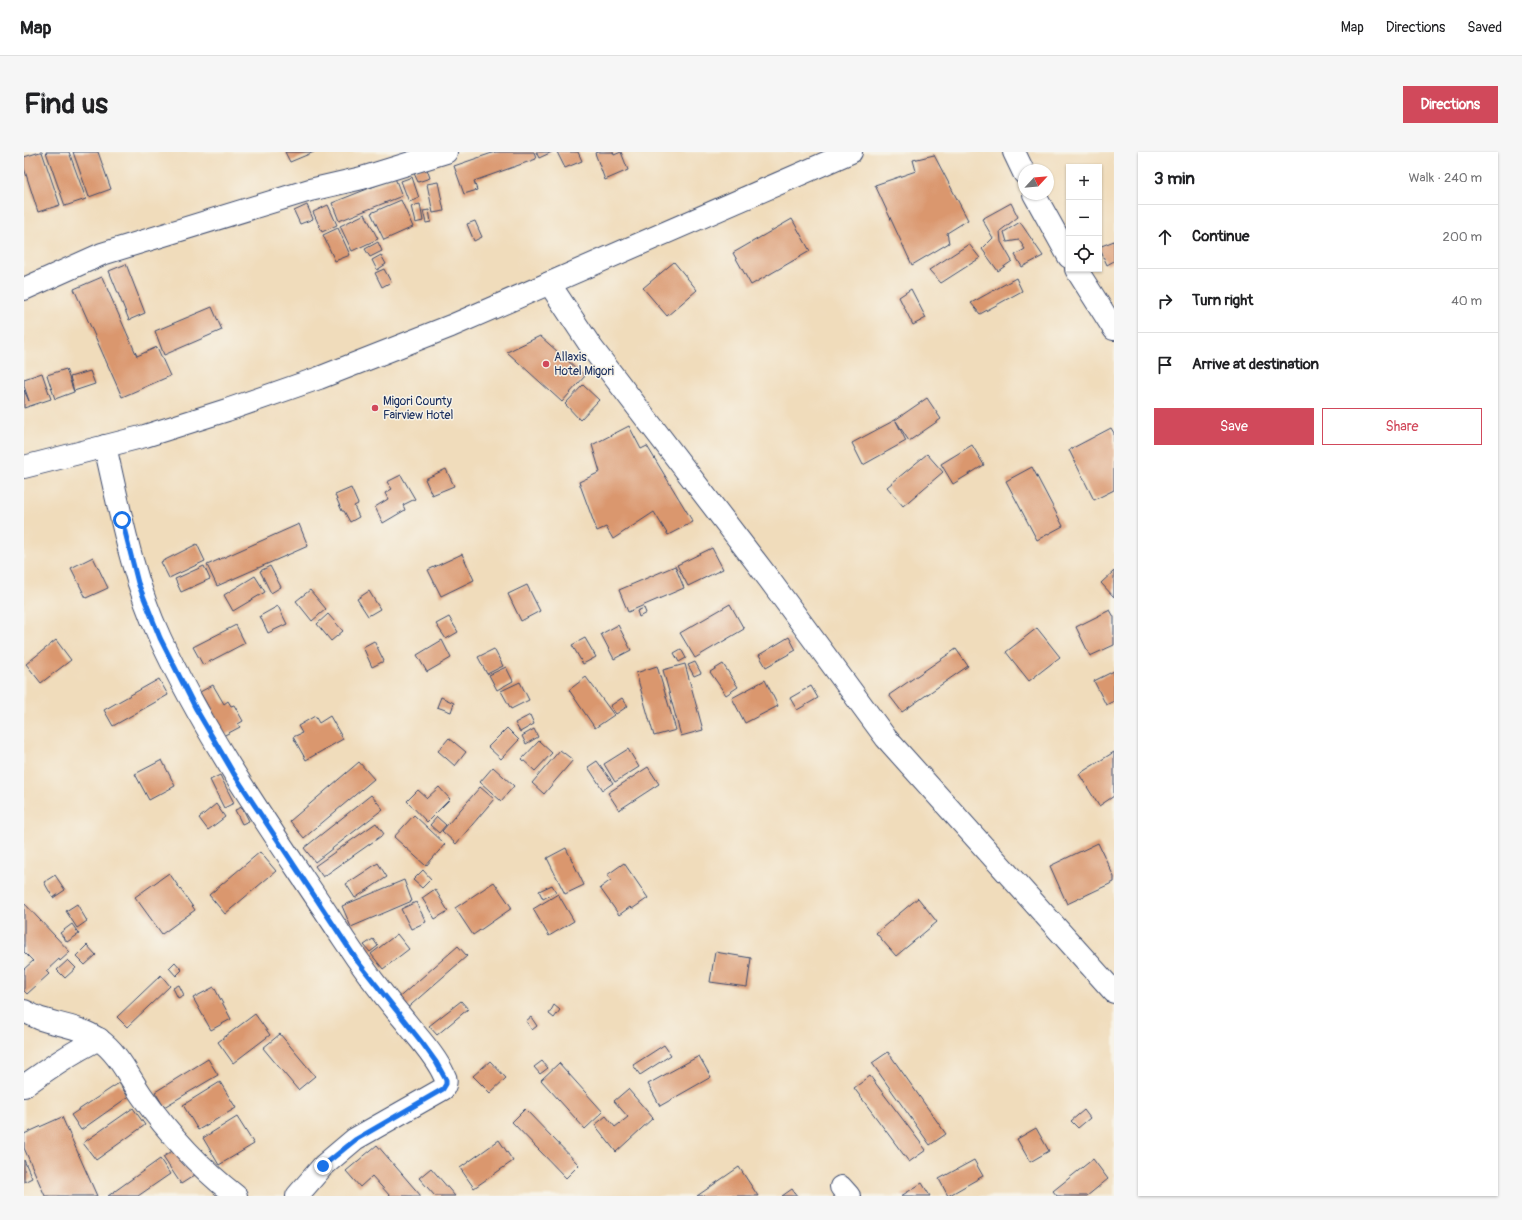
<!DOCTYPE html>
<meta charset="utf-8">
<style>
:root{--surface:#fff;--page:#f6f6f6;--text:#202124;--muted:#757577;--line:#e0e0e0;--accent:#d1495b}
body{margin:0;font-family:Pangolin,sans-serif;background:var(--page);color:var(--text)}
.controls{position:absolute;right:12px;top:12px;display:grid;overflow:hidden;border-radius:0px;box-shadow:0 1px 3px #0004}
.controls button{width:36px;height:36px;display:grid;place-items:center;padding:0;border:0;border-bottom:1px solid var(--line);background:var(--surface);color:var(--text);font:20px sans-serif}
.compass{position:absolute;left:994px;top:12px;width:36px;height:36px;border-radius:50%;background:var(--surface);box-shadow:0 1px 3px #0004;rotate:64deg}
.stop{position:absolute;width:12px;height:12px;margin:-9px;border:3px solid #1a73e8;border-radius:50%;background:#fff}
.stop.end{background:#1a73e8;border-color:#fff;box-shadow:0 1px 4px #0008}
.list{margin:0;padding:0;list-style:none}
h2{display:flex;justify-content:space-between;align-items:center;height:52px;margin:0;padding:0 16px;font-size:17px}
h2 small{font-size:13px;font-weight:400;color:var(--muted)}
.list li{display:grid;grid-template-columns:26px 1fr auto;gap:12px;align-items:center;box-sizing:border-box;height:64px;padding:0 16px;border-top:1px solid var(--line)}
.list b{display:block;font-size:15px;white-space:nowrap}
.list em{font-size:13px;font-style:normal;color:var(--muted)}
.actions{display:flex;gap:8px;padding:12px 16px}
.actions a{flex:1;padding:9px 0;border:1px solid var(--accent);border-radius:0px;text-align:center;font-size:14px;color:var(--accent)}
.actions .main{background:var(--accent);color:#fff}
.icon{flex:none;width:22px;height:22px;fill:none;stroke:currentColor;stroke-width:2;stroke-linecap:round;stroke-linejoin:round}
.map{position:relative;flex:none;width:1090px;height:1044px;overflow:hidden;border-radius:0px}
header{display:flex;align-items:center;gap:24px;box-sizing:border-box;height:56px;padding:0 20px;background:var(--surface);border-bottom:1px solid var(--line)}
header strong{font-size:19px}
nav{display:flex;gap:22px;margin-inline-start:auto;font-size:14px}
.intro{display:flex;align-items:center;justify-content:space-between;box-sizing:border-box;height:96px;padding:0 24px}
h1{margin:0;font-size:28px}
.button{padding:10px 18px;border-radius:0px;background:var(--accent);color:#fff;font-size:14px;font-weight:700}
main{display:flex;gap:24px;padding:0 24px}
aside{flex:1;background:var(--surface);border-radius:0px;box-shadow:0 1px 3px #0004}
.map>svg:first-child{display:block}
.building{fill:#da976e}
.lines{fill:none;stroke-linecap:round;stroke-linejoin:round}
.minor-casing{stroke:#3b496c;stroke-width:24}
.highway-casing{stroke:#3b496c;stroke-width:24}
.minor{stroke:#fff;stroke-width:22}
.highway{stroke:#fff;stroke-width:22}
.route{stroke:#1a73e8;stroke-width:5}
.poi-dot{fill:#d1495b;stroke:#f7f3e8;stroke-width:1.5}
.labels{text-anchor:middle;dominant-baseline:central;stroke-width:3;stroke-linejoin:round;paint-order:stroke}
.poi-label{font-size:12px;fill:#1b2f5e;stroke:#f7f3e8;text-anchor:start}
</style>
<header>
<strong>Map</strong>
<nav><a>Map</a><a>Directions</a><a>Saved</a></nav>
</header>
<div class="intro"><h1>Find us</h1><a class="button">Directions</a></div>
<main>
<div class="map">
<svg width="1090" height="1044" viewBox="0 0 1090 1044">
<rect width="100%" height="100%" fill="#f7f3e8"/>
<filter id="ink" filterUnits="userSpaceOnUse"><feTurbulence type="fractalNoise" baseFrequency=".025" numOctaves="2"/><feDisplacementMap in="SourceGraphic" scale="8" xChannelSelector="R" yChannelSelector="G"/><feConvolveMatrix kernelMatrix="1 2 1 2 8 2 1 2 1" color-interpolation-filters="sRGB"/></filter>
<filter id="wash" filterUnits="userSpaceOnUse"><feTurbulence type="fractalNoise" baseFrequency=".012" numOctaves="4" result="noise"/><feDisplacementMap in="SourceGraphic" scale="16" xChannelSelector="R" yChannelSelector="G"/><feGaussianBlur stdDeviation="0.9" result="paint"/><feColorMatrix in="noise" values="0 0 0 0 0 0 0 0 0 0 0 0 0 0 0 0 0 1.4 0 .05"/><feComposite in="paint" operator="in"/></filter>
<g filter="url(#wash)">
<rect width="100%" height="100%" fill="#f0dcbb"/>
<g id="blocks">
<g class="building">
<path d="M16,0h2l18,53 -22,7 -14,-44v-11z"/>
<path d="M22,0h23l17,47 -21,7z"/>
<path d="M49,0h25l13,37 -22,8z"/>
<path d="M261,0h29l-24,10z"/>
<path d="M471,0h39l2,7 -62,22 3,9 -13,4 -10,-28z"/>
<path d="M512,0h16l-13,6z"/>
<path d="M533,0h21l4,9 -17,7z"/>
<path d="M573,0h16l1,3 7,-3 7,18 -23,10 -10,-27z"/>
<path d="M910,3l34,65 -21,13 2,10 -37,22 -37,-80 41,-14 -3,-11z"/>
<path d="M402,14l4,12 -12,4 -5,-11z"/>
<path d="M388,25l7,21 -10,4 -8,-21z"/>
<path d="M371,26l7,18 -63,25 -7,-18z"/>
<path d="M414,30l6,29 -11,2 -6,-29z"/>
<path d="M377,48l12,27 -29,13 -13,-27z"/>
<path d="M987,51l7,14 -18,14 1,11 11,19 -14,10 -16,-22 11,-11 -11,-19z"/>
<path d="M396,52l3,17 -8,2 -4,-17z"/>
<path d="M283,53l6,14 -13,5 -6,-13z"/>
<path d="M304,53l9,20 -15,7 -9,-20z"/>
<path d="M405,58l2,12 -5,1 -3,-12z"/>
<path d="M341,62l13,25 -26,12 -12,-25z"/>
<path d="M768,67l18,32 -59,34 -18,-32z"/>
<path d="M451,69l7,16 -8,4 -7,-17z"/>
<path d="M996,70l23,34 -21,11 -7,-12 10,-6 -6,-9 -12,2 -3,-10z"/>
<path d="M314,76l12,27 -15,6 -12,-26z"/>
<path d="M1090,89v20l-7,4 -8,-18z"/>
<path d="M354,90l4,9 -12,6 -5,-8z"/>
<path d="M945,92l11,14 -39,25 -12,-13z"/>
<path d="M357,103l5,9 -9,6 -5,-10z"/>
<path d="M650,110l23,28 -30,26 -24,-28z"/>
<path d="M102,112l19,49 -16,7 -20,-49z"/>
<path d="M360,117l7,13 -9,5 -7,-14z"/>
<path d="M78,125l35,79 20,-9 13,29 -48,21 -48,-108z"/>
<path d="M992,126l6,13 -42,23 -9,-11z"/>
<path d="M887,137l15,29 -13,7 -14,-28z"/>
<path d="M188,155l10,23 -58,25 -9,-24z"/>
<path d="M516,184l45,40 -23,26 -55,-50z"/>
<path d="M42,217l8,23 -19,7 -8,-24z"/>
<path d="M66,219l5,13 -21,7 -4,-14z"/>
<path d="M18,221l9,26 -27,9v-18l5,11 -5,-15v-7z"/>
<path d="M559,233l16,15 -19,20 -15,-16z"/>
<path d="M903,246l14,21 -32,22 -13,-20 10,20 -43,24 -11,-22 43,-23z"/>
<path d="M605,274l12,23 6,-3 46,76 -25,13 -14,-23 -41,27 -7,-12 -9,4 -18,-49 21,-10 -8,-27z"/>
<path d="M1087,276l3,5v57l-20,10 -25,-50z"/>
<path d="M948,293l12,20 -31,19 -12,-20z"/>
<path d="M903,302l16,18 -40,34 -16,-19z"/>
<path d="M1008,315l31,59 -26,14 -31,-59z"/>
<path d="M422,317l8,17 -22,9 -7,-16z"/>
<path d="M377,323l14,24 -12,6 2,5 -22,13 -8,-16 13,-8 -3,-6 7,-4 -5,-7z"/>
<path d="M327,336l7,16 -4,2 5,11 -9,5 -6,-11h-2l-7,-16z"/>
<path d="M275,372l9,22 -91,40 -10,-21z"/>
<path d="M173,392l8,17 -36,17 -8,-16z"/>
<path d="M688,396l11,21 -35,17 -11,-21z"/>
<path d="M438,402l12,26 -33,16 -13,-26z"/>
<path d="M69,405l15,31 -22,10 -15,-30z"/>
<path d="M180,414l6,13 -29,13 -6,-13z"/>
<path d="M246,414l11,21 -10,6 -11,-22z"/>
<path d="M651,414l9,22 -56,24 -9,-22z"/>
<path d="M1090,419v26l-13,-14z"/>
<path d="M231,424l10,16 -32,19 -9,-16z"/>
<path d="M503,433l13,26 -19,10 -13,-27z"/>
<path d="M286,438l16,19 -14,12 -16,-20z"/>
<path d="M345,439l11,18 -12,7 -11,-17z"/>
<path d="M706,452l14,25 -49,29 -15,-25z"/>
<path d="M254,454l9,18 -19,9 -8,-17z"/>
<path d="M620,456l2,5 -7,4 -2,-6z"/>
<path d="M1086,458l4,7v28l-24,11 -14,-29z"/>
<path d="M304,462l15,17 -12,10 -14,-17z"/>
<path d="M425,465l9,15 -12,7 -10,-15z"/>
<path d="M212,473l9,18 -42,22 -10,-18z"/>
<path d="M594,473l13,25 -17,9 -13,-25z"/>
<path d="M1013,476l23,29 -31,24 -23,-29z"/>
<path d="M765,485l7,13 -30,17 -7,-12z"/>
<path d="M561,486l11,19 -13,7 -11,-19z"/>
<path d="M32,488l15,20 -30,23 -15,-19z"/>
<path d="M418,488l9,18 -24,14 -10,-17z"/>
<path d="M350,489l10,20 -12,6 -9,-20z"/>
<path d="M470,497l9,17 -16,8 -9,-17z"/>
<path d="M657,497l5,9 -7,4 -5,-9z"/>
<path d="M932,497l12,17 -66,46 -13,-17z"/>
<path d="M671,510l6,11 -7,3 -6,-11z"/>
<path d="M661,512l18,66 -22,6 -18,-66z"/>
<path d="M699,512l15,23 -12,8 -16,-23z"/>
<path d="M633,514l19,64 -22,6 -18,-63z"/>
<path d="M482,515l7,14 -16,9 -8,-15z"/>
<path d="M1090,519v30l-8,4 -12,-24z"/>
<path d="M562,525l28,38 -19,13 -26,-38z"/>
<path d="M135,527l9,16 -55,31 -9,-16z"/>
<path d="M741,528l13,26 -33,17 -13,-25z"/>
<path d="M496,530l9,18 -18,9 -10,-18z"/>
<path d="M189,533l11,19 4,-3 3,5 3,-1 9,16 -5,3 2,3 -17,9 -11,-18 2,-1 -14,-25z"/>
<path d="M787,534l7,12 -21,12 -7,-12z"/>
<path d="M417,545l13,6 -3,9 -14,-5z"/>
<path d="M598,546l6,8 -12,8 -6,-8z"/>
<path d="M506,563l4,9 -14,8 -5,-9z"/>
<path d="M291,564l4,7 11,-7 13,23 -37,21 -13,-23 9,-4 -4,-7z"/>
<path d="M483,576l12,12 -18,19 -13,-12z"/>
<path d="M510,577l4,8 -12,7 -4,-8z"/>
<path d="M425,586l17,14 -11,14 -17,-15z"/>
<path d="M515,589l13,12 -17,18 -13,-12z"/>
<path d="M604,597l11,18 -24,15 -11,-18z"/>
<path d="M536,598l13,10 -29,34 -12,-11z"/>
<path d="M1090,600v44l-15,10 -20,-32z"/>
<path d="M138,608l13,26 -26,14 -14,-26z"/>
<path d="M573,609l16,22 -10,7 -15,-23z"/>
<path d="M335,610l15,17 -70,59 -14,-17z"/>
<path d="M469,615l21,19 -13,15 -21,-19z"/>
<path d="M624,615l11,17 -40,26 -11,-17z"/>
<path d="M196,623l14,28 -10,5 -14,-28z"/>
<path d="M415,635l11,12 -23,23 -20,-21 11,-11 9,8z"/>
<path d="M456,635l14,12 -38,45 -14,-13z"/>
<path d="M347,643l12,14 -68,53 -11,-14z"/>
<path d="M192,652l9,13 -17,13 -9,-12z"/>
<path d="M218,655l7,14 -7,3 -7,-14z"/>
<path d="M390,663l31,29 -19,22 -32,-29z"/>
<path d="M413,665l9,8 -7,8 -9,-8z"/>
<path d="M352,671l8,11 -61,43 -8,-11z"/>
<path d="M1074,691l16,34v5l-47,22 -17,-38z"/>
<path d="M542,696l18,37 -19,9 -18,-36z"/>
<path d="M236,700l16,19 -51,43 -16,-19z"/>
<path d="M354,711l9,14 -32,21 -9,-14z"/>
<path d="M600,711l24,35 -16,11 -2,-2 -11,8 -19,-27 11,-8 -4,-5z"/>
<path d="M399,718l8,9 -9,9 -9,-8z"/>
<path d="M145,721l26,37 -33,24 -27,-37z"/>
<path d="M31,723l10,15 -12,8 -9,-16z"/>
<path d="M380,728l8,21 -61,26 -9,-21z"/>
<path d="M470,730l18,26 -39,27 -18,-27z"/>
<path d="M528,733l4,7 -13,7 -4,-8z"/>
<path d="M411,737l13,22 -13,8 -13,-21z"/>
<path d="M534,742l16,27 -25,15 -16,-27z"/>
<path d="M894,746l19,24 -41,34 -20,-23z"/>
<path d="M392,750l10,20 -15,7 -10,-20z"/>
<path d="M0,751l46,49 -10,9 -1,-2 -13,12 3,3 -22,20 -3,-3v-22l9,-8 -9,-9z"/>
<path d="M53,752l10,17 -10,7 -11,-17z"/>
<path d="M48,772l7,10 -12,8 -7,-9z"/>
<path d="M373,782l12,15 -26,20 -12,-15z"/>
<path d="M349,787l5,7 -8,6 -6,-7z"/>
<path d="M63,793l9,10 -11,10 -9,-9z"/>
<path d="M434,794l9,10 -63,55 -9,-10z"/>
<path d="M691,800l36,6 -4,29 -37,-5z"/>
<path d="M44,808l8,8 -11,10 -8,-8z"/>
<path d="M151,810l7,8 -6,6 -7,-8z"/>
<path d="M137,823l9,11 -43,41 -10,-10z"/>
<path d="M155,833l5,10 -6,3 -5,-10z"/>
<path d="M190,835l17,32 -20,11 -18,-32z"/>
<path d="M437,849l7,8 -31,26 -8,-9z"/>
<path d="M530,853l6,5 -6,8 -5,-4z"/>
<path d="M231,862l15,21 -37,28 -15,-21z"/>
<path d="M507,865l6,9 -5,4 -6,-9z"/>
<path d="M256,882l35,42 -17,14 -35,-42z"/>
<path d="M640,893l7,10 -31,20 -7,-10z"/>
<path d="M864,900l58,82 -16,11 -58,-82z"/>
<path d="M675,904l12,21 -51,29 -12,-22z"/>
<path d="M184,907l10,16 -54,32 -9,-15z"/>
<path d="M466,909l16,17 -16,15 -17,-17z"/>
<path d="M518,909l6,7 -8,6 -6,-7z"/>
<path d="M535,911l44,49 -18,17 -44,-49z"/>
<path d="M846,924l56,74 -17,12 -55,-74z"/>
<path d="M196,930l16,26 -38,22 -15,-25z"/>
<path d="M95,931l9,14 -47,33 -10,-15z"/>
<path d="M604,937l25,29 -37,34 -21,-27 11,-9 9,11 13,-10 -14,-16z"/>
<path d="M109,956l12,17 -49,35 -13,-17z"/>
<path d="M501,957l54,56 -13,13 -54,-56z"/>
<path d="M1060,958l6,8 -12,10 -7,-7z"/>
<path d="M38,965l35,79h-52l-21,-48v-14z"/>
<path d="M213,965l17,27 -35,21 -16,-27z"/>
<path d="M1012,976l13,23 -19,11 -13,-23z"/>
<path d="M475,988l14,21 -39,27 -14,-20z"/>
<path d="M353,993l44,51h-31l-18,-20 -12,11 -14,-16z"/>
<path d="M153,996l18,27 -14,9 -18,-27z"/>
<path d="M136,1007l10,15 -32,22h-30z"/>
<path d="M1069,1007l15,20 -21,17h-30l-4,-5z"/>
<path d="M0,1008l8,18 -8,4z"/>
<path d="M950,1008l9,16 -35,20 -9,-17z"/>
<path d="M715,1015l19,29h-61z"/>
<path d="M407,1016l24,28h-20l-16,-18z"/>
<path d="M898,1031l8,13h-29z"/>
<path d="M768,1037l5,7h-15z"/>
</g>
</g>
</g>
<g filter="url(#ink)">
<use href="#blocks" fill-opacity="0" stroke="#3b496c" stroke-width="1"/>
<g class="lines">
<g class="minor-casing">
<g id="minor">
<path d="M990,0l10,21"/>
<path d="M1010,42l35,63"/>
<path d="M1052,117l38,60"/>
<path d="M525,131l43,65 177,231 117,159 228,254"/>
<path d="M0,137l78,-35 208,-64 52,-12 84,-26"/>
<path d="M81,294c15,65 27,132 55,192 49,107 119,202 183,300 19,29 40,57 62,83 14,18 30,34 39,54 3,5 2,9 -1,14l-88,50 -32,27 -26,30"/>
<path d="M0,859c5,2 11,6 17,8 19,6 39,8 57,20 20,13 31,38 44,57 27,38 58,72 94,100"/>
<path d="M0,934c24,-17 48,-34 75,-47"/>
<path d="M817,1035l8,9"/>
</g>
</g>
<g class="highway-casing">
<path id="highway" d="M0,315l121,-31 82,-26 92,-32 132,-52 400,-174"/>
</g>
<use href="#minor" class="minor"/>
<use href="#highway" class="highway"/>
</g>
</g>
<g class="lines" filter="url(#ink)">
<path class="route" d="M98,368l16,63 22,55 36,71 38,65 124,188 65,82 13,18 10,18v4l-3,5 -88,51 -32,26"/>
</g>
<g class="poi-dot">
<circle cx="522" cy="212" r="4"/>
<circle cx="351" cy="256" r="4"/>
</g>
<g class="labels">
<g class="poi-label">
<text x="530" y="205">Allaxis<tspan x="530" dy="14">Hotel Migori</tspan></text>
<text x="359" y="249">Migori County<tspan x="359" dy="14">Fairview Hotel</tspan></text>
</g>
</g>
</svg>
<div class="controls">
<button>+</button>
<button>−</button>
<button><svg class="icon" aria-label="locate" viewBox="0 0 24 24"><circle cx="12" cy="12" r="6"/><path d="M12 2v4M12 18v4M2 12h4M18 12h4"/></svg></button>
</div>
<svg class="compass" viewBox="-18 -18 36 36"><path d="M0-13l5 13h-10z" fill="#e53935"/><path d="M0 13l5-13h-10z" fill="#757577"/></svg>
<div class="stop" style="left:98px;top:368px"></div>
<div class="stop end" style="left:299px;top:1014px"></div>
</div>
<aside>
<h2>3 min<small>Walk · 240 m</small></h2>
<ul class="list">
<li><svg class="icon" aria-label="ahead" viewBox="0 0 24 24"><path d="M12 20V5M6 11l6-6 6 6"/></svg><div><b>Continue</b></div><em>200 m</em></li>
<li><svg class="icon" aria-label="right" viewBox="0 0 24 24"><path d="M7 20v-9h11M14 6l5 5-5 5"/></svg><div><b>Turn right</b></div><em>40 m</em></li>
<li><svg class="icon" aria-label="arrive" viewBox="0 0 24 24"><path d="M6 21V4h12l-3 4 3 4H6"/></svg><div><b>Arrive at destination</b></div></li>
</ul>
<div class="actions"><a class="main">Save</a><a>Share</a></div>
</aside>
</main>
